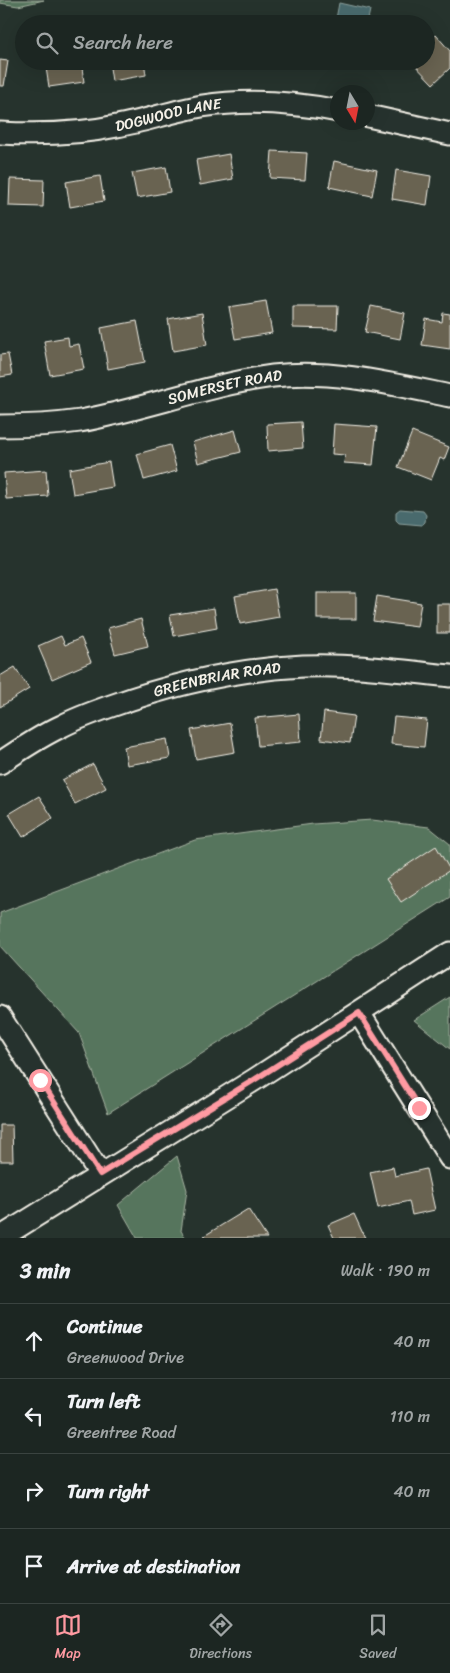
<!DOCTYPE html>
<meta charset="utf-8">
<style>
:root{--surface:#1c2622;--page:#29322f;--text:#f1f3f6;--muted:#a0a5a5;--line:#3a4340;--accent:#ff9aa2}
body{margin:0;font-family:Sriracha,sans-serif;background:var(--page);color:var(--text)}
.compass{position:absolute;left:330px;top:85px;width:45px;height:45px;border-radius:50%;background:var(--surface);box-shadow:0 5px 20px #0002;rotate:170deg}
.stop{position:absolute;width:15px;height:15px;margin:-11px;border:4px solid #ff9aa2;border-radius:50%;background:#fff}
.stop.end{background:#ff9aa2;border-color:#fff;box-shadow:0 1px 5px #0008}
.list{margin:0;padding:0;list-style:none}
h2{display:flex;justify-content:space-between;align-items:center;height:65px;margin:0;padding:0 20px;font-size:21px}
h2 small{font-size:16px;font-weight:400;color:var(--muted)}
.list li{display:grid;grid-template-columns:32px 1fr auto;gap:15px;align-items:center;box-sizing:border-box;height:75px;padding:0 20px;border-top:1px solid var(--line)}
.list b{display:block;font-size:19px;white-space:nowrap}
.list p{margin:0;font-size:16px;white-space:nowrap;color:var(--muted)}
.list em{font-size:16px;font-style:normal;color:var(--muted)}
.icon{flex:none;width:28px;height:28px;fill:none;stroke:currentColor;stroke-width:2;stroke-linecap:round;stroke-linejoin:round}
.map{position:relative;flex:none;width:450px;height:1238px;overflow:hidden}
.search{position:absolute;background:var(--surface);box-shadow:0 5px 20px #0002;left:15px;right:15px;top:15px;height:55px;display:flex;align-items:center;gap:12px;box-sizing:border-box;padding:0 18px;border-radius:28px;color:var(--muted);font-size:19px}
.sheet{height:365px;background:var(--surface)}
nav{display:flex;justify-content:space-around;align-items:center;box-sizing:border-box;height:70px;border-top:1px solid var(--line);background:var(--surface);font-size:14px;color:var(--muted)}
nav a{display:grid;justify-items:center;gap:2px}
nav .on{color:var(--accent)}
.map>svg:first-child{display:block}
.green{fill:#57755d;stroke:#a6b3a2}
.water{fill:#486b6d;stroke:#8da19e}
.building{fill:#696351;stroke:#f4f1e8}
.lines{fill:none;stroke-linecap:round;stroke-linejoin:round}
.minor-casing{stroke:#f4f1e8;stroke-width:25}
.minor{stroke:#26332d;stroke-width:21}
.route{stroke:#ff9aa2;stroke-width:6}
.labels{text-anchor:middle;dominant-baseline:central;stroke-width:5;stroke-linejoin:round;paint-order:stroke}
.street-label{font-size:15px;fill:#f4f1e8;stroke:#26332d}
</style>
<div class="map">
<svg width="450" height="1238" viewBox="0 0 450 1238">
<rect width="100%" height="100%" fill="#26332d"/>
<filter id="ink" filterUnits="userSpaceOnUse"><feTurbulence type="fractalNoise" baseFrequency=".02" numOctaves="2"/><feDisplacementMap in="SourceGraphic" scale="10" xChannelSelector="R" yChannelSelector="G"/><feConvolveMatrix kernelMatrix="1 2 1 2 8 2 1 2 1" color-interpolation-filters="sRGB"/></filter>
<g filter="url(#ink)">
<g class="green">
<path d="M0,0h44l-26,6 -18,-3z"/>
<path d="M372,820l57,7 21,17v53l-342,216 -29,-80 -79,-87v-33l195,-73 118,-16z"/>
<path d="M450,997v52l-36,-29z"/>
<path d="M177,1156l10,34 -6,41 5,7h-49l-19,-33z"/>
</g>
<g class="water">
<path d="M339,3l31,7 -3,14h-8l-23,-5z"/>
<path d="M400,509l23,2 3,4 -1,7 -3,3 -23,-2 -3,-3v-8z"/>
</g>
<g class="building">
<path d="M436,35l14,16v17l-17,16 -22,-23h15v-17z"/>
<path d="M0,60l8,1 -4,25h-4z"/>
<path d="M45,61h36l3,21 -35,5z"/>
<path d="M109,61h35l2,14 -34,6z"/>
<path d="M170,61h19l-19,4z"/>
<path d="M348,61h34l-2,7z"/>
<path d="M272,151l35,2 -2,27 -35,-2z"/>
<path d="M229,154l4,25 -33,6 -4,-25z"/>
<path d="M334,161l43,9 -5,26 -43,-9z"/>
<path d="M166,167l4,25 -33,6 -5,-25z"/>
<path d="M396,170l35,6 -4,29 -35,-6z"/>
<path d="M100,176l4,25 -34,6 -4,-25z"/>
<path d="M10,179l34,1 -1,27 -34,-1z"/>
<path d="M266,301l6,32 -37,6 -6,-32z"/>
<path d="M293,306h45l-1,23 -44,-1z"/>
<path d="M371,306l34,7 -5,26 -35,-7z"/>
<path d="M202,313l5,32 -34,6 -5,-32z"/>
<path d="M443,313l7,1v35l-28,-4 4,-26 16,3z"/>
<path d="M137,321l8,41 -37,7 -7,-41z"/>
<path d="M68,337l1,9 10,-2 5,25 -34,6 -6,-34z"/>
<path d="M8,354l4,21 -12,2v-22z"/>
<path d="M301,422l2,26 -35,3 -1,-27z"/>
<path d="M334,424l43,3 -4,38 -29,-2 1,-8 -13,-1z"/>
<path d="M235,430l6,22 -43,11 -5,-21z"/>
<path d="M412,432l37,15 -5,13 -4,-2 -9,22 -33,-13z"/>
<path d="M170,445l7,26 -33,9 -7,-26z"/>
<path d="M109,462l4,25 -40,7 -4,-25z"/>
<path d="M46,470l2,26 -42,3 -2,-26z"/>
<path d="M274,589l5,28 -39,7 -5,-28z"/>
<rect x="317" y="593" width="39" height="26"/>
<path d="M377,596l44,7 -4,24 -44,-6z"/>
<rect x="437" y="604" width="13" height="29"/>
<path d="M214,608l3,20 -43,8 -4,-21z"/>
<path d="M141,619l7,27 -33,8 -7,-26z"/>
<path d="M61,636l4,9 16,-7 10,24 -39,17 -14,-33z"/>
<path d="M15,667l14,22 -29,18v-31z"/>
<path d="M324,712l30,4 -4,27 -29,-4z"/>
<path d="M299,714l2,28 -43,4 -3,-28z"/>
<path d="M394,717l33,3 -3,27 -33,-3z"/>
<path d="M230,723l5,29 -39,7 -5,-29z"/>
<path d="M167,739l3,19 -43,7 -3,-18z"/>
<path d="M93,764l13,24 -31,16 -13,-24z"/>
<path d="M39,796l14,22 -30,19 -14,-23z"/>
<path d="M436,846l14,24 -49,32 -15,-23z"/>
<path d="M0,1125h12l1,36h-13z"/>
<path d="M393,1167l2,9 31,-7 9,41 -23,5 -3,-14 -31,7 -8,-36z"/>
<path d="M248,1209l19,29h-62l-1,-2z"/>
<path d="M354,1214l11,24h-31l-6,-13z"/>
</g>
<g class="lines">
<g class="minor-casing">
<g id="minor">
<path d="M368,116l82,18"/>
<path id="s1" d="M0,133c39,2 79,1 117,-7 28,-5 56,-15 85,-20 46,-7 90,-4 136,5"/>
<path id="s2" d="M0,426c27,0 53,-1 80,-5 65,-12 127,-36 193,-45 59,-7 119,8 177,20"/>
<path id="s3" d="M0,763c20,-13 40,-27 62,-37 15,-8 32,-14 49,-20 62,-22 126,-37 192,-40 49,-2 98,5 147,10"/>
<path d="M359,1013l91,145"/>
<path d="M0,1017l100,157"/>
<path d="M0,1238l254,-158 196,-127"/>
</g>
</g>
<use href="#minor" class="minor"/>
</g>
</g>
<g class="lines" filter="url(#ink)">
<path class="route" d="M40,1080l60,94 154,-94 105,-67 60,95"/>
</g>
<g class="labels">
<g class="street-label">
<text stroke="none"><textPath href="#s1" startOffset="170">DOGWOOD LANE</textPath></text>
<text stroke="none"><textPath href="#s2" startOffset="229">SOMERSET ROAD</textPath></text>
<text stroke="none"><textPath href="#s3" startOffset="235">GREENBRIAR ROAD</textPath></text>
</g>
</g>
</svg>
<svg class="compass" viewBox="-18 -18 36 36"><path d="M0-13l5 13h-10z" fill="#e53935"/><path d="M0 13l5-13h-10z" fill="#a0a5a5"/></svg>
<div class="stop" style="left:40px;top:1080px"></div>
<div class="stop end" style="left:419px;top:1108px"></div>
<div class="search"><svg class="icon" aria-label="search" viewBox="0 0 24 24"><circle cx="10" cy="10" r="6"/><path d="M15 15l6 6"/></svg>Search here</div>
</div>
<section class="sheet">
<h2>3 min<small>Walk · 190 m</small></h2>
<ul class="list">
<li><svg class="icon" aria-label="ahead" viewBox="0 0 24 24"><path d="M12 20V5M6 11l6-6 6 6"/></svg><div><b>Continue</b><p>Greenwood Drive</p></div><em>40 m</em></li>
<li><svg class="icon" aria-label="left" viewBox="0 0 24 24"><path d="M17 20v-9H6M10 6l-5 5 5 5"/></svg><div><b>Turn left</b><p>Greentree Road</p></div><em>110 m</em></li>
<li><svg class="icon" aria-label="right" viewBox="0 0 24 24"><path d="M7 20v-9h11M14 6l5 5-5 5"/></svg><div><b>Turn right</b></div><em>40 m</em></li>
<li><svg class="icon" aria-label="arrive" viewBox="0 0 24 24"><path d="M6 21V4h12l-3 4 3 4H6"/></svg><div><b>Arrive at destination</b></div></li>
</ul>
</section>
<nav>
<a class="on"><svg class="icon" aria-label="map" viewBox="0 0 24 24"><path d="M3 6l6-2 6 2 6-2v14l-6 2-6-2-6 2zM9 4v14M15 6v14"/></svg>Map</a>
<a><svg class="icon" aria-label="directions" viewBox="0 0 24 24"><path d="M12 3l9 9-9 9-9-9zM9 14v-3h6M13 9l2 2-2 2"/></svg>Directions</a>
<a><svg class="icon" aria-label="saved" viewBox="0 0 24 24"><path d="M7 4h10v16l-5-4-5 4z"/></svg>Saved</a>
</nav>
